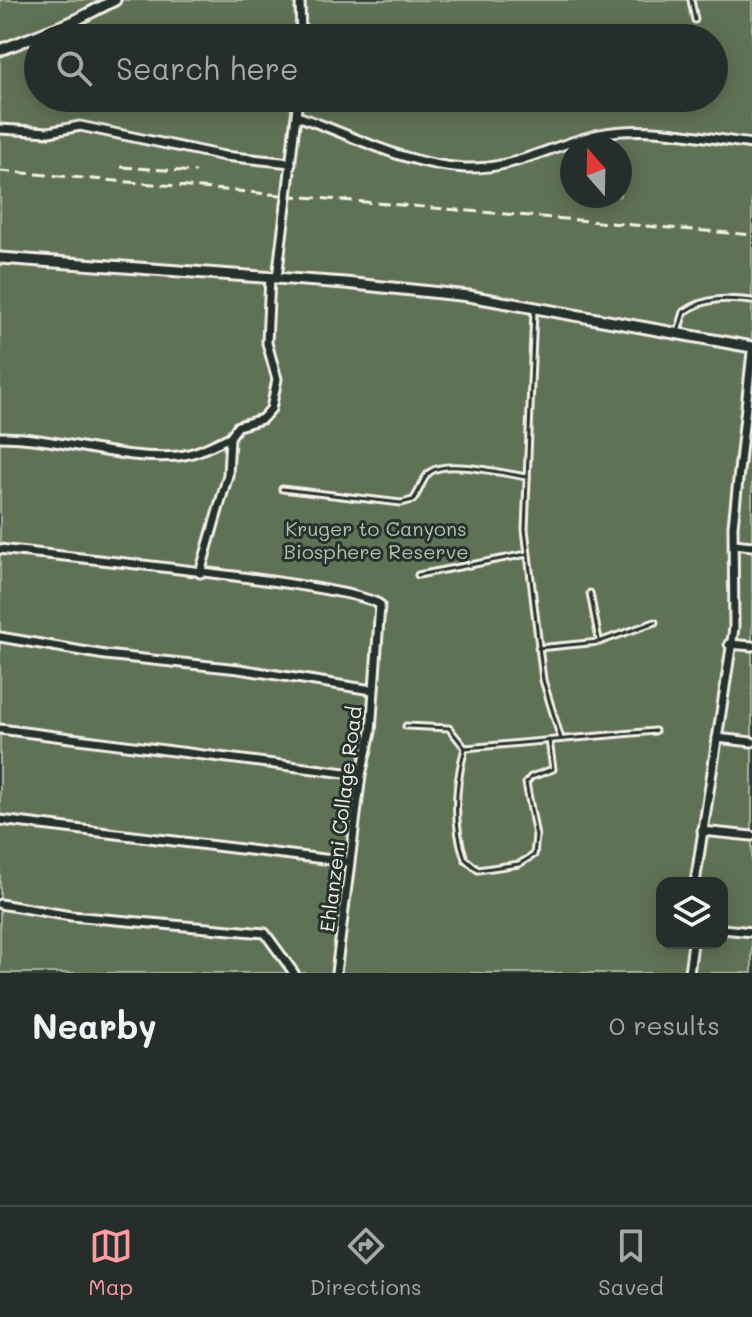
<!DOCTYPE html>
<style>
:root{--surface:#262e2c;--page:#2e3634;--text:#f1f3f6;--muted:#a4a8a9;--line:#424a48;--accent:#ff9aa2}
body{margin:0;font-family:Mali,sans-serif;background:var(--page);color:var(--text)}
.controls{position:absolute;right:24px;bottom:24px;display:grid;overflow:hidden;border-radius:16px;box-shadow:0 4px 20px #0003}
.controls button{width:72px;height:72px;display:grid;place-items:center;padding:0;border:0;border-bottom:2px solid var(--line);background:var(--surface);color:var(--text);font:40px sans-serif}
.compass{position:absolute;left:560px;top:136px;width:72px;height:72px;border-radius:50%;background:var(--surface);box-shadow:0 4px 20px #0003;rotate:340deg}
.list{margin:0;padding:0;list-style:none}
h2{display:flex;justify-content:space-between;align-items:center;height:104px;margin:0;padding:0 32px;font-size:34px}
h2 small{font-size:26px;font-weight:400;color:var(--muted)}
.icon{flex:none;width:44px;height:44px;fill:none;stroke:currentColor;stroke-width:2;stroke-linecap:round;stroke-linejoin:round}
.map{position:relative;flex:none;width:752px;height:973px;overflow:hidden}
.search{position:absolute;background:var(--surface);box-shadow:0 4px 20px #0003;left:24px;right:24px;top:24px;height:88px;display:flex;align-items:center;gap:20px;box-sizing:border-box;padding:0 28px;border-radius:44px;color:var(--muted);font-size:30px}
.sheet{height:232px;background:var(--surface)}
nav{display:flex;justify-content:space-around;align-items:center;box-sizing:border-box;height:112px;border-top:2px solid var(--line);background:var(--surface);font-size:22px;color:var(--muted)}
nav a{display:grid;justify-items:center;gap:4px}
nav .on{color:var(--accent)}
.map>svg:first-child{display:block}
.green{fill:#617254;stroke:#aab29e;stroke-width:2;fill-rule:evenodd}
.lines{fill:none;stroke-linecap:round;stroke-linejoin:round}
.lane-casing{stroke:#f4f1e8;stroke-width:9}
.street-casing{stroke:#f4f1e8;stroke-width:13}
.secondary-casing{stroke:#f4f1e8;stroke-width:15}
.lane{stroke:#26332d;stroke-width:3}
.street{stroke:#26332d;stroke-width:7}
.secondary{stroke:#26332d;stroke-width:9}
.rail{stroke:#f4f1e8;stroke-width:3;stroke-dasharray:12 6;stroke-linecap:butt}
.street-bridge-casing{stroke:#f4f1e8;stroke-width:13;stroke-linecap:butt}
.street-bridge{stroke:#26332d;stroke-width:7}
.labels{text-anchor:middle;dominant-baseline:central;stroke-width:6;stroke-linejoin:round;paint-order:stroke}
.park-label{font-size:20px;fill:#b9bead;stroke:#26332d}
.street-label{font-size:20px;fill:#f4f1e8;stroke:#26332d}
</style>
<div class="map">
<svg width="752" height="973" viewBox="0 0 752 973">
<rect width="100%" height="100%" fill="#333d3a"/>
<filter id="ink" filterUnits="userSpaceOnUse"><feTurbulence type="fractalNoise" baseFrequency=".0125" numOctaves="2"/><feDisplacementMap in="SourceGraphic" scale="16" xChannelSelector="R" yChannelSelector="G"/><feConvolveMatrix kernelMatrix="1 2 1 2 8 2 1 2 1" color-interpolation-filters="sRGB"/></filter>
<g filter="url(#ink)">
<path class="green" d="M0,0h752v973h-752zM38,38h676v60h-676zM572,148h48v48h-48zM662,883h60v60h-60z"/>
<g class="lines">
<g class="lane-casing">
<g id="lane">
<path d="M691,0l4,20"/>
<path d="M534,311l-9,218 18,151 18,59"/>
<path d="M678,332l6,-20c22,-15 43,-14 68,-11"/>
<path d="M282,489l119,14 12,-3c7,-8 9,-22 17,-28 18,-13 75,2 97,5"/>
<path d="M418,575l109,-21"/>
<path d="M590,593l9,47"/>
<path d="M538,648l61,-6 56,-20"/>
<path d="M406,726l43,2 16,20c-10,37 -13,74 0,111l13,11 41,-6 15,-9 2,-19 -10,-53 5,-6 22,-8 -4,-29"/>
<path d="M465,748l190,-17"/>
</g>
</g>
<g class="street-casing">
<g id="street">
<path d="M300,0l1,38"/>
<path d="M297,116c56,19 108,49 168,52 50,2 88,-24 135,-34 49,-10 103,4 152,10"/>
<path d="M0,129l49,3 31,-6 144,30 67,7"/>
<path d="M290,167l8,-69"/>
<path d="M277,278l9,-73"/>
<path d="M0,437c60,0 119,24 178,19 19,-2 36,-12 52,-19"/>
<path d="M734,544l18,2"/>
<path d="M0,549c49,6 361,36 380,56l-9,127 -10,43 -25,198"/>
<path d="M200,573l28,-98 2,-38 8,-11 24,-7 9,-10 6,-30 -10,-36 3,-66"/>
<path d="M0,637l105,18 134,14 133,21"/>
<path d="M729,644l23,2"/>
<path d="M0,729l361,46"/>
<path d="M717,738l35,4"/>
<path d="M0,820l349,42"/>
<path d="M702,831l50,5"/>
<path d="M695,883l39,-255 -1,-102 19,-174"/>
<path d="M0,904l71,12 194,17 29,40"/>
<path d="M722,929l30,3"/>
<path d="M689,973l4,-30"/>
</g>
</g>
<g class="secondary-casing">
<g id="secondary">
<path d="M0,50l72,-28 43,-22"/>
<path d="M0,258l345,25 124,13 283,51"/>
</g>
</g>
<use href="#lane" class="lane"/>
<use href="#street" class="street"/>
<use href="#secondary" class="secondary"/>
<g class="rail">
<path d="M121,167l75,5"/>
<path d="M0,171l752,64"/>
</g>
<g class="street-bridge-casing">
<path id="street-bridge" d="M286,205l4,-34"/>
</g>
<use href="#street-bridge" class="street-bridge"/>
</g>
</g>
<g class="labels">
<g class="park-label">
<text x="376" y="528">Kruger to Canyons<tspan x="376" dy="23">Biosphere Reserve</tspan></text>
</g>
<g class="street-label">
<text transform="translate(340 819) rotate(-83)">Ehlanzeni Collage Road</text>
</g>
</g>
</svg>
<div class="controls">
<button><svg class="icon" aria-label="layers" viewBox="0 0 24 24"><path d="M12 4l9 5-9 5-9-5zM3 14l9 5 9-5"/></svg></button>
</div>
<svg class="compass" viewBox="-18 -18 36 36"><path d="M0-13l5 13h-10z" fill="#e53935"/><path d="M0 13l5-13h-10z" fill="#a4a8a9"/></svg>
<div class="search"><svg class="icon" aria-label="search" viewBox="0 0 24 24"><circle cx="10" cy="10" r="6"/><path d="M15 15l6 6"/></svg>Search here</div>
</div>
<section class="sheet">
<h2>Nearby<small>0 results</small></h2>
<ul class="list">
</ul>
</section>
<nav>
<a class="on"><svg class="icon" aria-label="map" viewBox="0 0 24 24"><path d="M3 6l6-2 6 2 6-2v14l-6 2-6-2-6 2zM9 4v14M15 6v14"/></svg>Map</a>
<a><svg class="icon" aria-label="directions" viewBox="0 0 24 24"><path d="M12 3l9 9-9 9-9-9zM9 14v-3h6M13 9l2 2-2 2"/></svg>Directions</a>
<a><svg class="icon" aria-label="saved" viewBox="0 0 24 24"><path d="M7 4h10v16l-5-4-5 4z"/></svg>Saved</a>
</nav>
